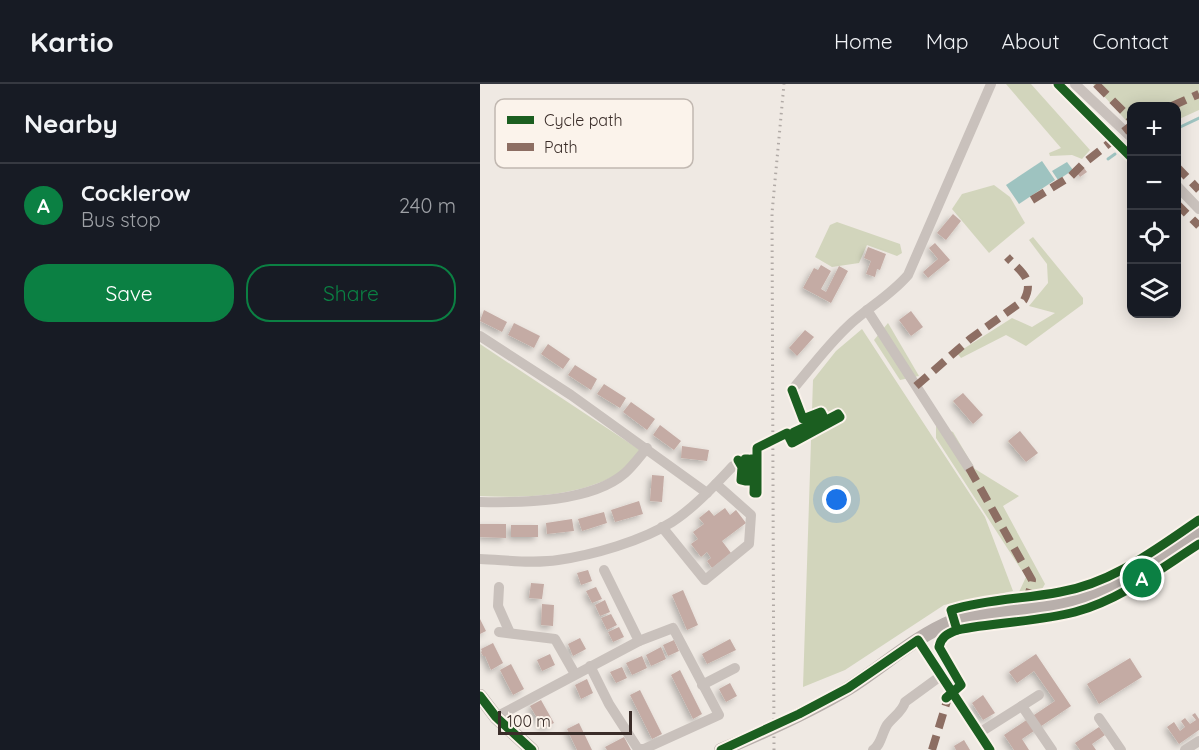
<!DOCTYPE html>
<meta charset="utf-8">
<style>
:root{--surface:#171b24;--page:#242831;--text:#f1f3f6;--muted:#9ea1a6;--line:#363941;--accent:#0b8043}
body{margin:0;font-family:Quicksand,sans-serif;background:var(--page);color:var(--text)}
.controls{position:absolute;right:18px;top:18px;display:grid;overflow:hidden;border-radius:12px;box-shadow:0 3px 15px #0003}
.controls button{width:54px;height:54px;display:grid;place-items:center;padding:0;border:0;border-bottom:2px solid var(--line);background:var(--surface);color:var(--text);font:30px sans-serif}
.scale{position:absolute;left:18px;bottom:15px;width:134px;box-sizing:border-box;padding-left:6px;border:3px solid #3a2d29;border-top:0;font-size:16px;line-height:21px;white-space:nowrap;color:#3a2d29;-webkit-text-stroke:4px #fbf3eb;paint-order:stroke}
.you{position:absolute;left:357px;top:416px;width:21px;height:21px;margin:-15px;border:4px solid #fff;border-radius:50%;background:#1a73e8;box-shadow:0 0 0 9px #1a73e833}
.badge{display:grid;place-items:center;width:39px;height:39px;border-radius:50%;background:var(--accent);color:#fff;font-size:20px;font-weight:700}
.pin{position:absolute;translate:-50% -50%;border:3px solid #fff;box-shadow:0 2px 6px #0006}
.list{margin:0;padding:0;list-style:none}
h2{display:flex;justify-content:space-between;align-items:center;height:78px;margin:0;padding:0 24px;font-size:26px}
h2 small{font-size:20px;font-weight:400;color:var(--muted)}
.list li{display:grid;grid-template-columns:39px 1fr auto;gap:18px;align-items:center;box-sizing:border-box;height:84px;padding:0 24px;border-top:2px solid var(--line)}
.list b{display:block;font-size:22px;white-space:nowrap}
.list p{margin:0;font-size:20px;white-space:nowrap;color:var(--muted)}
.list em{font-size:20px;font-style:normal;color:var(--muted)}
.actions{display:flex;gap:12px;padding:18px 24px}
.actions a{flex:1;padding:14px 0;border:2px solid var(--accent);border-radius:24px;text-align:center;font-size:21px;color:var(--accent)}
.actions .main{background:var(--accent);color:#fff}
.icon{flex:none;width:33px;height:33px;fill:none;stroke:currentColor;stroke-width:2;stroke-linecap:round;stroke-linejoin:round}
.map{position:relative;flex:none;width:719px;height:666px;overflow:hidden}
header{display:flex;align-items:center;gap:36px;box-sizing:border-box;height:84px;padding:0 30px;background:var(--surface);border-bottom:2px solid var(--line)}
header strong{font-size:28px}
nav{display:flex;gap:33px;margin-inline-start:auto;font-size:21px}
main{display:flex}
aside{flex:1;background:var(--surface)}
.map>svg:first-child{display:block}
.green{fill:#d2d5bc}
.water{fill:#9ec3c0}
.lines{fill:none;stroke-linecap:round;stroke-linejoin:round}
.stream{stroke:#9ec3c0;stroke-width:3}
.building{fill:#c4aba4;filter:url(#shadow)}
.minor{stroke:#c9c1bc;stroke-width:10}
.major{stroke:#b8afab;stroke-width:14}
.rail{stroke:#b1aaa6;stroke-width:3;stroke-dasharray:1.5 4.5;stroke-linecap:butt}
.quiet{stroke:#8d6e63;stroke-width:8;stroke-dasharray:15 8;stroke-linecap:butt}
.cycleway-casing{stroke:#fbf3eb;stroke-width:13}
.cycleway{stroke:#1b5e20;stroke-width:9}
.key{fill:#fbf3eb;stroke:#c1b8b1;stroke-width:1.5}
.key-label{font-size:16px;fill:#3a2d29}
</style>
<header>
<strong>Kartio</strong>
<nav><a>Home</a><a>Map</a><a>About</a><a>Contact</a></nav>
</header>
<main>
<aside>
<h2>Nearby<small></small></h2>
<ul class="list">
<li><span class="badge">A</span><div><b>Cocklerow</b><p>Bus stop</p></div><em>240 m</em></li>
</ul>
<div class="actions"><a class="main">Save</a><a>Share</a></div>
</aside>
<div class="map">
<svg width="719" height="666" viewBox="0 0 719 666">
<defs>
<filter id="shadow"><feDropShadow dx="-3" dy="3" stdDeviation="3" flood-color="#0004"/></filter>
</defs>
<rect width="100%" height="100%" fill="#efe9e3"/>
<g class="green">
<path d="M526,0h25l59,66 -8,9 -10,-4 -22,1 -1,-3 12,-5z"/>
<path d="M613,0h106v26l-22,10 -1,-14h-44l-1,20z"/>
<path d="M514,101l16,12 15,26 -36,30 -37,-44 10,-15z"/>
<path d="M357,138l63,22 2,9 -5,3 -30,-11 -8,18 -27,4 -17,-10 15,-32z"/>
<path d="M553,153l50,61v6l-57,42 -20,-11 -45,23 -4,-5 55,-35 20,9 23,-14 -26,-7 19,-23 -1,-19 -18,-24z"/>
<path d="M408,239l31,53 -19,4 -26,-40z"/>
<path d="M382,245l123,188 28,74 -69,14 -99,65 -42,17 10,-307 23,-29z"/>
<path d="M0,260l160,106c-7,8 -16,21 -26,26 -40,21 -90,22 -134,20z"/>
<path d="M456,342l17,6 22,37 44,27 -16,10 42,78 -6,10 -20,-2 7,-15 -90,-139z"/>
</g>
<g class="water">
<path d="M562,77l13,19 -36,24 -13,-19z"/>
<path d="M587,78l6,8 -15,10 -6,-9z"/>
</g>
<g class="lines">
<g class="stream">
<path d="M696,45l23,-11"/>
<path d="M628,75l7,-5"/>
</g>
</g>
<g class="building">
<path d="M604,84l3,4 -7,5 -3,-4z"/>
<path d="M473,130l8,7 -15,19 -9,-7z"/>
<path d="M455,159l15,17 -22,18 -5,-6 15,-13 -9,-11z"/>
<path d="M388,163l18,7 -6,16 -3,-1 -2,8 -9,-3 5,-13 -7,-3z"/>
<path d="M341,181l10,6 -10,18 5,3 13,-26 9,5 -17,32 -28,-15 11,-20 4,2z"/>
<path d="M4,226l23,12 -5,10 -22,-11z"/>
<path d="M431,227l12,16 -12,9 -12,-16z"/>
<path d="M34,239l26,13 -6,12 -26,-13z"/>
<path d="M325,246l9,7 -17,19 -8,-8z"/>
<path d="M68,260l22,15 -7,10 -22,-15z"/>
<path d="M95,281l22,14 -6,11 -23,-15z"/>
<path d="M124,300l22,14 -6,10 -23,-14z"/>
<path d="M483,309l20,22 -10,9 -20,-23z"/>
<path d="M151,318l24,17 -8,11 -24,-18z"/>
<path d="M180,341l21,16 -7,9 -21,-15z"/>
<path d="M540,347l18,22 -12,9 -18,-21z"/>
<path d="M202,362l27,4 -2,11 -26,-3z"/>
<path d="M172,391l12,1 -2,26 -12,-1z"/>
<path d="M159,417l4,13 -28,8 -4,-12z"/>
<path d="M245,424l5,7 6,-5 10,13 -24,18 9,12 -19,15 -5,-7 4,-3 -4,-6 -6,5 -10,-13 7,-5 -5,-7 11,-8 -5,-6 10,-8 5,6z"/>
<path d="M124,428l3,11 -25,8 -4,-12z"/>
<path d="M92,435l2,12 -27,3 -1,-11z"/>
<path d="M0,440h26v14l-26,-1z"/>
<rect x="31" y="441" width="27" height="12"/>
<path d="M108,486l4,11 -11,4 -4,-12z"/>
<path d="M51,499l13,1 -2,15 -13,-1z"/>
<path d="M116,503l6,12 -10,4 -6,-12z"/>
<path d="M203,506l15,35 -11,5 -15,-35z"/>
<path d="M125,516l5,12 -10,4 -5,-11z"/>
<path d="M62,520l12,1 -1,21 -12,-1z"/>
<path d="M131,530l6,11 -10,5 -6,-12z"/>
<path d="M0,535l6,12 -6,3z"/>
<path d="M139,543l5,10 -11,5 -5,-10z"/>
<path d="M100,554l6,11 -13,7 -5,-12z"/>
<path d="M250,555l6,11 -29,14 -5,-10z"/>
<path d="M194,556l5,11 -11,5 -5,-11z"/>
<path d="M13,559l10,20 -12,7 -6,-14h-2l-2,-4 1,-1 -1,-2z"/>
<path d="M181,563l5,12 -15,7 -5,-11z"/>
<path d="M70,570l5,11 -13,6 -5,-11z"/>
<path d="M556,570l35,52 -49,33 7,11h-15l-10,-15 51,-34 -21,-30 -17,12 -8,-11z"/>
<path d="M162,572l5,12 -15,7 -6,-12z"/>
<path d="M650,574l12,19 -43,27 -12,-20z"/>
<path d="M31,580l13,25 -11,6 -13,-25z"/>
<path d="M142,583l5,11 -11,5 -6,-11z"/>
<path d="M200,586l22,44 -9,5 -22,-44z"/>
<path d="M107,595l6,14 -12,6 -6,-14z"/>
<path d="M250,599l7,13 -11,6 -7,-13z"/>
<path d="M160,606l22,44 -10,5 -22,-44z"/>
<path d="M503,611l12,18 -12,7 -11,-17z"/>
<path d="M61,616l13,23 -11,5 -13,-22z"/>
<path d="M715,629l4,6v11l-20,14 -12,-17 7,-5 6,9 5,-4 -4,-6 4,-3 5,6 6,-4 -4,-5z"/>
<path d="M99,639l13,27h-15l-10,-21z"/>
<path d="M619,643l6,8 -13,9 4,6h-16l-5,-7z"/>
<path d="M144,653l7,13h-24l-2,-3z"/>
<path d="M484,656l6,10h-14l-2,-4z"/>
</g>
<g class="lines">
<g class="minor">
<path d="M595,0l57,54"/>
<path d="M696,101l23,24"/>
<path d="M387,226l102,158"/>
<path d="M0,252l91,59 136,98"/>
<path d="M312,306c18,-21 35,-44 55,-63 20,-19 43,-31 61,-52l83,-191"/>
<path d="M0,418c42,1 112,0 145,-29 8,-7 15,-17 22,-25"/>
<path d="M182,443l43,53 44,-36 2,-29 -35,-31"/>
<path d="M0,475c26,1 53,5 78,1 35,-5 84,-19 114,-38 23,-15 42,-36 61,-56"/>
<path d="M19,503l-1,19 12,27"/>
<path d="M19,548l56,7 20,35"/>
<path d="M438,556l72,110"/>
<path d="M110,582l19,38 29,45h6l75,-34 -46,-87 -34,13"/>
<path d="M222,601l33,-17"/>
<path d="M542,622l30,44"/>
<path d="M16,633l143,-76 -35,-71"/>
<path d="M619,634l22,32"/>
<path d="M499,649l60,-38"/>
<path d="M393,666c8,-5 9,-17 14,-25 6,-8 16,-14 18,-23l37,-27"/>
<path d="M705,666l14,-9"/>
</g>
<g class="major">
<path d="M0,612l16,21 36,33"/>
<path d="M241,666c43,-18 88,-38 128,-62 35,-22 65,-51 104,-67 37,-14 79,-10 117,-19 48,-11 88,-42 129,-67"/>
</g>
<path class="rail" d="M294,666l-2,-537 12,-129"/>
<g class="quiet">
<path d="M616,0l36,36"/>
<path d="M692,22l27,-12"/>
<path d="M696,82l23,24"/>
<path d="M552,116l39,-24 12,-12 49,-39"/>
<path d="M696,119l23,23"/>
<path d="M436,302l54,-47 54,-39c11,-21 -3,-28 -17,-43"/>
<path d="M489,384l63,112 -1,6 -3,10"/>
<path d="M452,666l15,-49"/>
</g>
<g class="cycleway-casing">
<g id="cycleway">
<path d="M578,0l74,74"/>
<path d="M258,376l4,7 -1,13 4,1v-22h3l-1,22h4v-22h4l-1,34h3v-45l30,-15 5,10 48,-26 -2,-3 -42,22 -2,-4 30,-14 -3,-6 -18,7 -11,-29"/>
<path d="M477,546c39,-8 80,-8 118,-18 45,-12 85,-43 124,-68"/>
<path d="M0,612l16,21 36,33"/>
<path d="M466,614l15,-13 -22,-38c2,-10 8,-13 18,-17l-6,-20c36,-11 73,-11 109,-18 53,-9 96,-43 139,-72"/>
<path d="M241,666l78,-36 49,-26 70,-48 72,110"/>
</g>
</g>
<use href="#cycleway" class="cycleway"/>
</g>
<rect x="15" y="15" width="198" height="69" rx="9" class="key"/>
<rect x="27" y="32" width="27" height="8" fill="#1b5e20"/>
<rect x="27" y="59" width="27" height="8" fill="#8d6e63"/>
<g class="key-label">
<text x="64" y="42">Cycle path</text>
<text x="64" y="69">Path</text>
</g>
</svg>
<div class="controls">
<button>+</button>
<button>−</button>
<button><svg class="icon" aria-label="locate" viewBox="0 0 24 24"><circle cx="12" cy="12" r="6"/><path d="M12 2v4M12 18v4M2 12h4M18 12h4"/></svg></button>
<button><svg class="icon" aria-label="layers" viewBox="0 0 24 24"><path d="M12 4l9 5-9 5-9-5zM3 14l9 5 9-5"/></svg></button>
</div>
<div class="scale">100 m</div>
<div class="you"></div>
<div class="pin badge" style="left:662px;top:494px">A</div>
</div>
</main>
